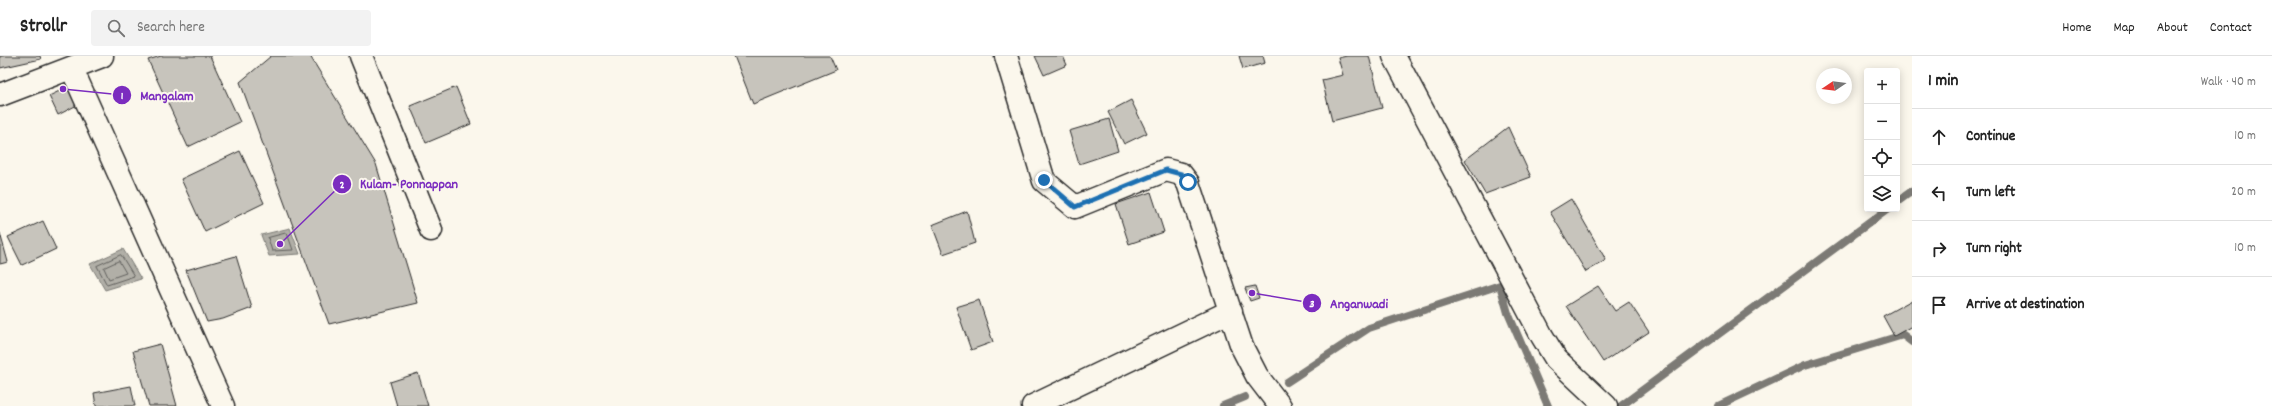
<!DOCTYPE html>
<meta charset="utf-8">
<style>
:root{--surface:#fff;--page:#f2f2f2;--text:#222;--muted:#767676;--line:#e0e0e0}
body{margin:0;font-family:Dekko,sans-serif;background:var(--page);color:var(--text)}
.controls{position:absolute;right:12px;top:12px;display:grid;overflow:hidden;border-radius:4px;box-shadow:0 2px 10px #0003}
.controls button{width:36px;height:36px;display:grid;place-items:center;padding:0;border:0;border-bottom:1px solid var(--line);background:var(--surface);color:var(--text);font:20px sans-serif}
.compass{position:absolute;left:1816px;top:12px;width:36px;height:36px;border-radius:50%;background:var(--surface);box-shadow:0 2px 10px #0003;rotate:257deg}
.stop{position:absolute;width:12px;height:12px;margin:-9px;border:3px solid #1f6fb2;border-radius:50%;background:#fff}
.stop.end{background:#1f6fb2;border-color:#fff;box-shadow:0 1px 4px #0008}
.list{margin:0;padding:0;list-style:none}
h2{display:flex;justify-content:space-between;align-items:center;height:52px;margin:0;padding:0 16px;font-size:17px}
h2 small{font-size:13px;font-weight:400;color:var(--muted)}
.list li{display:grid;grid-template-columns:26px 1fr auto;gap:12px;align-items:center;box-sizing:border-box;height:56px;padding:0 16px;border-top:1px solid var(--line)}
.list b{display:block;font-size:15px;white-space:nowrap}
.list em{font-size:13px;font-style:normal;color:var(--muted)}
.icon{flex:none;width:22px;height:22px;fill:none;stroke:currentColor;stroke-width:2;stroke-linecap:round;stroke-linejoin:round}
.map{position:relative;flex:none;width:1912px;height:350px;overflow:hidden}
header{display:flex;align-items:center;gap:24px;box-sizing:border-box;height:56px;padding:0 20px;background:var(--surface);border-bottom:1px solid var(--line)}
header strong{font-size:19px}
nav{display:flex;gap:22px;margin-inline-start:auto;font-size:14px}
.search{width:280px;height:36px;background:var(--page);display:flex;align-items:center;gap:10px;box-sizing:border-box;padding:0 14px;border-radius:4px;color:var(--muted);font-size:15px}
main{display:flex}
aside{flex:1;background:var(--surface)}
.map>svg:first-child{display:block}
.water{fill:#b1afa7;stroke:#7b7a75}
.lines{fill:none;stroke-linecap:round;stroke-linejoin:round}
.shore{stroke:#61605d;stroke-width:1}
.stream{stroke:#7b7a75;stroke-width:8}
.building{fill:#c7c4bc;stroke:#2b2b2b}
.street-casing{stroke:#2b2b2b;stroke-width:25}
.primary-casing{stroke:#2b2b2b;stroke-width:25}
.street{stroke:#fbf7ec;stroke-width:22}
.primary{stroke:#fbf7ec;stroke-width:22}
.route{stroke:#1f6fb2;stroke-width:5}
.leader{fill:none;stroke:#7b2cbf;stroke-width:1.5}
.callout-dot{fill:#7b2cbf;stroke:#fbf7ec;stroke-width:1.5}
.mark-label{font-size:12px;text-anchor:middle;font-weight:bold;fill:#fff}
.callout-label{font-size:14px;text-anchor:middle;font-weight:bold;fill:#7b2cbf;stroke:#fbf7ec;stroke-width:4;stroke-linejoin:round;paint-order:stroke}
</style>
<header>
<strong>Strollr</strong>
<div class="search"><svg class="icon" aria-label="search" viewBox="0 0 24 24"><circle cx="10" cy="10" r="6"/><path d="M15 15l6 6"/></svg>Search here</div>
<nav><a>Home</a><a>Map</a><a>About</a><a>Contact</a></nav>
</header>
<main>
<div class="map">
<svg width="1912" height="350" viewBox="0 0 1912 350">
<rect width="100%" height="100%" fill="#fbf7ec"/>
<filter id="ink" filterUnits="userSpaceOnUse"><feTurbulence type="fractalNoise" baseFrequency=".025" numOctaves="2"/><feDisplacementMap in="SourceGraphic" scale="8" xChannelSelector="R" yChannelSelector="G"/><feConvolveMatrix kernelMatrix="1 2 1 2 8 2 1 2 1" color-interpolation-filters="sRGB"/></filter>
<g filter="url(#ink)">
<g class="water">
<path d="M290,172l10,26 -31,2 -8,-21z"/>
<path d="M123,193l18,30 -36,11 -15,-26z"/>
</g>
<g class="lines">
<g class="shore">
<path d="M287,177l6,17 -21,1 -4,-13z"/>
<path d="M121,199l13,21 -27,9 -10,-19z"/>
<path d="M119,205l7,12 -17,6 -5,-11z"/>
</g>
<g class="stream">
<path d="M1897,146l15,-11"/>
<path d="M1287,326l82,-54 131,-43 8,28 40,93"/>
<path d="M1223,350l22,-9"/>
<path d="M1621,350l267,-197"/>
<path d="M1718,350l87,-41 98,-30 9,7"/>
</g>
</g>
<g class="building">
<path d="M0,0h40l1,3 -41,9z"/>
<path d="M161,0h49l30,66 -52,25 -40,-87z"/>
<path d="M271,0h39l66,108 42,139 -89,21 -89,-242z"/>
<path d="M734,0h96l6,14 -83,34z"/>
<path d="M1035,0h28l4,9 -23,10z"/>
<path d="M1239,0h24l2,7 -22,6z"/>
<path d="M1347,0h22l13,52 -50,13 -10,-41 21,-5 -5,-17z"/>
<path d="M70,30l9,18 -21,11 -9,-19z"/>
<path d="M456,31l15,37 -45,19 -16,-37z"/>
<path d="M1131,44l16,33 -23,11 -16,-32z"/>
<path d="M1109,63l9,32 -39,13 -10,-33z"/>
<path d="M1508,71l23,50 -46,17 -20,-34z"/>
<path d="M240,95l24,52 -59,29 -24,-53z"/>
<path d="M1151,136l13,40 -35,12 -13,-40z"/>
<path d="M1571,143l35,61 -20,12 -36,-60z"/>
<path d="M967,155l8,32 -32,11 -11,-29z"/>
<path d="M43,165l13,28 -34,16 -14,-28z"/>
<path d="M0,177l8,29 -8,2z"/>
<path d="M236,200l16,52 -29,11 -16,3 -21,-52z"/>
<path d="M1255,230l4,12 -9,3 -5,-13z"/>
<path d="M1598,230l17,25 14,-9 20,30 -46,30 -37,-56z"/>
<path d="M979,244l14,42 -22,8 -15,-43z"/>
<path d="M1912,244v26l-18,10 -11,-20z"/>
<path d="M160,288l17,62h-28l-16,-55z"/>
<path d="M418,317l10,33h-31l-7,-24z"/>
<path d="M131,330l4,20h-39l-2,-13z"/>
</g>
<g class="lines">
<g class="street-casing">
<g id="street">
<path d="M361,0l70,174"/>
<path d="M1006,0l38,125 31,26 91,-37 15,4 7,9 54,164 15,29 23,30"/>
<path d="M1394,0l148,280 14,23 50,47"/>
<path d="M72,13l151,337"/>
<path d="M1033,350l198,-95"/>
</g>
</g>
<g class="primary-casing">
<path id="primary" d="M0,39l102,-39"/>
</g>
<use href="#street" class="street"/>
<use href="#primary" class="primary"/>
</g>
</g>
<g class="lines" filter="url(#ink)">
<path class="route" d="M1044,124l31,27 91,-37 15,4 7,8"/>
</g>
<path class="leader" d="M63 33L122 39M280 188L342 128M1252 237L1312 247"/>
<g class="callout-dot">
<circle cx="63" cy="33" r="4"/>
<circle cx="280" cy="188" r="4"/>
<circle cx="1252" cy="237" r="4"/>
<circle cx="122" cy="39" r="10"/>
<circle cx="342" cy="128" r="10"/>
<circle cx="1312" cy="247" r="10"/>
</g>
<g class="mark-label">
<text x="122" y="43">1</text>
<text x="342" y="132">2</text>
<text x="1312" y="251">3</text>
</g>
<g class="callout-label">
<text x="167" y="44">Mangalam</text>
<text x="409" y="132">Kulam- Ponnappan</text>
<text x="1359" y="252">Anganwadi</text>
</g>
</svg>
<div class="controls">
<button>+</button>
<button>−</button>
<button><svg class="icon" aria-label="locate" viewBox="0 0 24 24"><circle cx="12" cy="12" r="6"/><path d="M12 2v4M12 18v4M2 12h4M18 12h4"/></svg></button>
<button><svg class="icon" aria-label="layers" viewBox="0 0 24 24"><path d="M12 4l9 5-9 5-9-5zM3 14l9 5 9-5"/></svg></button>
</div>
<svg class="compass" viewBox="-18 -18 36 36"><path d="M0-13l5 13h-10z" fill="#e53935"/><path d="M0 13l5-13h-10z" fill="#767676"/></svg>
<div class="stop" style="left:1188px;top:126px"></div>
<div class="stop end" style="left:1044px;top:124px"></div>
</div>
<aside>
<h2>1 min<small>Walk · 40 m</small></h2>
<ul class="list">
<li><svg class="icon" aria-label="ahead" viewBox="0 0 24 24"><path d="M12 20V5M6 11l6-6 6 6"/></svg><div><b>Continue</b></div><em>10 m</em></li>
<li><svg class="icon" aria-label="left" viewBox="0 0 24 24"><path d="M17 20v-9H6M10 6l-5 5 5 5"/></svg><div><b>Turn left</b></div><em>20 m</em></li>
<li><svg class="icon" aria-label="right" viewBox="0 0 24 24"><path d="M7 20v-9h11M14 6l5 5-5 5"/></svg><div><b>Turn right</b></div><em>10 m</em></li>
<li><svg class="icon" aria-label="arrive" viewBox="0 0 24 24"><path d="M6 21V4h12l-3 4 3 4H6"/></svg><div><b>Arrive at destination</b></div></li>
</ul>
</aside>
</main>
